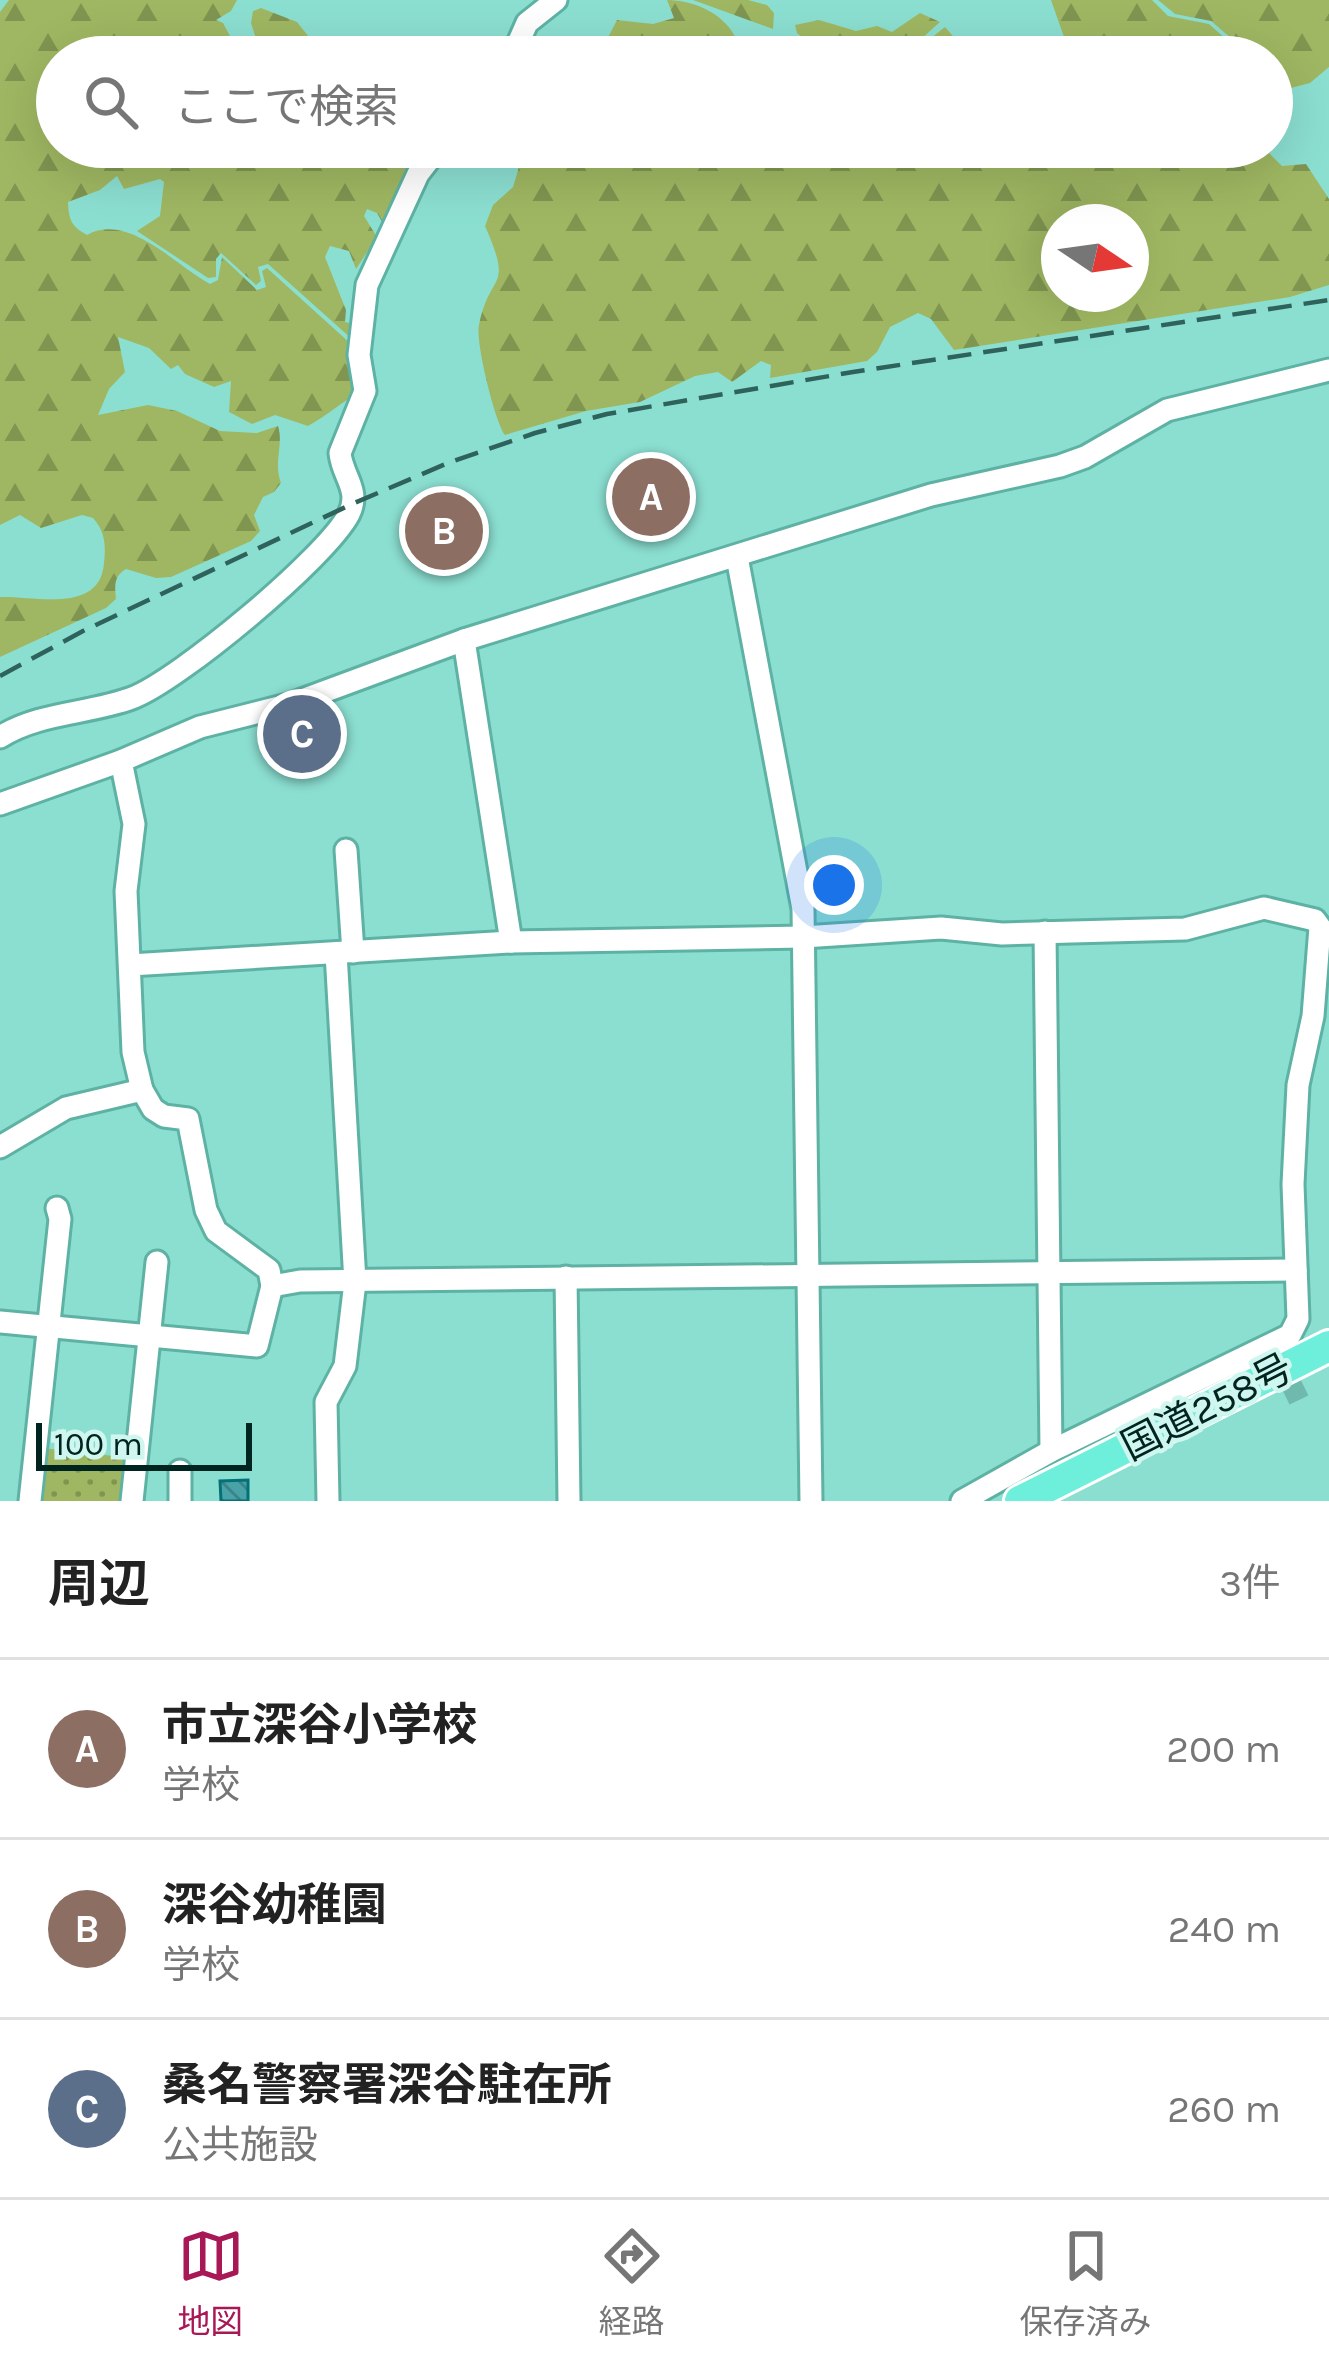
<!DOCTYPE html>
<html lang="ja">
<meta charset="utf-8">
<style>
:root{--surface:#fff;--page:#f6f6f6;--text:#222;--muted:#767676;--line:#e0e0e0;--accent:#a81856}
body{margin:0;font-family:Karla,"Noto Sans JP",sans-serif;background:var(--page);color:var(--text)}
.compass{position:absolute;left:1041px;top:204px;width:108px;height:108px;border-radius:50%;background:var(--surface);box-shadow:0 12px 48px #0002;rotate:103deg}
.scale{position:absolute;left:36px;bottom:30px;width:216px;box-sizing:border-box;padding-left:12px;border:6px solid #00241f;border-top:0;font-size:33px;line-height:42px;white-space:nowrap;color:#00241f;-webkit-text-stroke:9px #cff7ef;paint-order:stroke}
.you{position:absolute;left:834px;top:885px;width:42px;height:42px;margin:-30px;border:9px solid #fff;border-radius:50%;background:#1a73e8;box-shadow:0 0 0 18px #1a73e833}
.badge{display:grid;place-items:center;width:78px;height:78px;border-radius:50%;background:var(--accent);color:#fff;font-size:39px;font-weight:700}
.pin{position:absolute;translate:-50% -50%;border:6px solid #fff;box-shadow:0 3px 12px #0006}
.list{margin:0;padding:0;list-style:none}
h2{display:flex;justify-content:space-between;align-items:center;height:156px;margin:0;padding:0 48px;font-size:51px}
h2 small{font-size:39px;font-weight:400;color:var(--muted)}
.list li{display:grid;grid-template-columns:78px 1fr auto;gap:36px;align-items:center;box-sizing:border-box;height:180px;padding:0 48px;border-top:3px solid var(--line)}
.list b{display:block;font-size:45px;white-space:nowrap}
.list p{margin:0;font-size:39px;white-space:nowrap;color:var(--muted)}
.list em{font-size:39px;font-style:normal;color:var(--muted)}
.icon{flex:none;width:66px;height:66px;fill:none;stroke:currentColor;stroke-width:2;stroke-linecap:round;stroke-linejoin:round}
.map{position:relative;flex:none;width:1329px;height:1501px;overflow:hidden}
.search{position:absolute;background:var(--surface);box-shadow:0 12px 48px #0002;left:36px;right:36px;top:36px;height:132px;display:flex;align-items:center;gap:30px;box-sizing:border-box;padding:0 42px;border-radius:66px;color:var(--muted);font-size:45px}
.sheet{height:696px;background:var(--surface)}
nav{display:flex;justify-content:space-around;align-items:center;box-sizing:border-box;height:168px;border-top:3px solid var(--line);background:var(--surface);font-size:33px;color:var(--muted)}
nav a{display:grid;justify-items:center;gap:6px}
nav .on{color:var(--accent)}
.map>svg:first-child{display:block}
.grass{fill:url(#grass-dots)}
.forest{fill:url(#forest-firs);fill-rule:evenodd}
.building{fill:url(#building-back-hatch);stroke:#047178;stroke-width:3}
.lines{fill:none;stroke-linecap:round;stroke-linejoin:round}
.minor-tunnel{stroke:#6fbaad;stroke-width:21;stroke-dasharray:21 10;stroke-linecap:butt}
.minor-casing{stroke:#5eb2a4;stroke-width:27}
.highway-casing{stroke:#fff;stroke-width:36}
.minor{stroke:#fff;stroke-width:21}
.highway{stroke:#6defdb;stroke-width:30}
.rail{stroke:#2e625a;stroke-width:4.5;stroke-dasharray:24 12;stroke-linecap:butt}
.labels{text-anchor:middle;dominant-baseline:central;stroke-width:9;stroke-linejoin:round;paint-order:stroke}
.street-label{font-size:39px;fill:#00241f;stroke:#cff7ef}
</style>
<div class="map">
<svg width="1329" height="1501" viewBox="0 0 1329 1501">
<defs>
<pattern id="grass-dots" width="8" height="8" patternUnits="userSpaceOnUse" patternTransform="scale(3)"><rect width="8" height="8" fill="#9fb762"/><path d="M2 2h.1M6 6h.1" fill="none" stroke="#7f9550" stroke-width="1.8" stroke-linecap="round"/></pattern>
<pattern id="forest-firs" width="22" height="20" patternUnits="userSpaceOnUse" patternTransform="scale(3)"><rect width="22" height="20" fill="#9fb762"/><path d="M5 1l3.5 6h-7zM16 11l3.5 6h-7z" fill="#7f9550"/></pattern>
<pattern id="building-back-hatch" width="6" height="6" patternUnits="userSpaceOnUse" patternTransform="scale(3)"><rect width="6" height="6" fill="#4aa2a9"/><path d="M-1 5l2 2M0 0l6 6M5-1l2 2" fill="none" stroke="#3b8489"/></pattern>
</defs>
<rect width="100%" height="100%" fill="#8bdfd1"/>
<path class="grass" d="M42,1448l90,10 -4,43h-92z"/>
<g class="forest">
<path d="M9,0h228l-6,11 -15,9 7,3 7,13 28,9 -7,-22 2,-12 8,-3 36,14 28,35h-268v90h377l-50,78 -7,-12 -10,-4 -3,7 13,21 -21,32 -7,-18 -19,-5 -5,11 21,53 -1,12 14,3 -6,15 -85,-76 -10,3 3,14 -5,4 -35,-32 -5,6v18l-8,1 -71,-47 23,-15 4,-34 -4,-3 -36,10 -7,-13 -17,14 -32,12c1,18 3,24 19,33 41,-23 88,30 123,49l8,-4 4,-23 35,33 9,-3 -4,-16 5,-3 84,76 12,46c-20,11 -35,25 -55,36l-33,-11 -23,9 -23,-12 2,-31 -17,6 -29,-13 -7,-9 -7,4 -22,-21 -31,-11 7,35 -16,17 -11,26 50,-10 29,6 43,20 37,2 21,-7c6,19 -5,35 3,57l-7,9 -11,5 -9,18 6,16 -9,10 -80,36 -15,1 -30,-9c-13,8 -11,17 -10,30l-10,9 -106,49v-60c36,-1 100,17 104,-34 2,-18 1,-32 -11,-45l-11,-3 -41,13 -21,-13 -20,10v-513z"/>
<path d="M667,0c28,0 60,15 70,41l-4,16h-135l19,-37 36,4 21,-6z"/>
<path d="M693,0h55l19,5 7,8 -1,16z"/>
<path d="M1051,0h101l16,16 41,8 37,33h-188l12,-6 -1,-11 -5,-3z"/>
<path d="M1158,0h171v67l-19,16 -27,7 -11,-17v-16h-19l-42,-36 -36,-7z"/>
<path d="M920,13l20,9c-13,11 -31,31 -48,35 -22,5 -79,-9 -95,-24l-2,-8 24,-5 37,11 21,-5 15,6z"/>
<path d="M945,27l26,30h-64z"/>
<path d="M525,147h738l19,19 24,-2 23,35v86l-39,12 -336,53 -23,-31 -13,-6 -28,14 -13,25 -10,9 -97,17 1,-13 -10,-4 -29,21 -14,-10 -23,4 -55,26 -54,9 -81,24c-10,-13 -30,-94 -26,-110 11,-55 35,-33 6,-99l8,-21 20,-18zM1059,222h72v72h-72z"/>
</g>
<path class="building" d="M248,1480v21h-27l-1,-20z"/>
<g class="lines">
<path class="minor-tunnel" d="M1278,1357l21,43"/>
<g class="minor-casing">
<g id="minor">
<path d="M512,57l15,-34 29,-23"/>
<path d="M737,557l66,352 8,592"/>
<path d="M464,640l47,302"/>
<path d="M0,737c40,-25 89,-23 132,-39 46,-17 194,-140 217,-184 12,-24 -7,-38 -9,-61l25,-62 -6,-36 8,-70 51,-111 21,-27"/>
<path d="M0,804l121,-43 79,-34 91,-23 173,-64 467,-145 129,-29 25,-9 82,-47 162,-40"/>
<path d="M346,850l7,102"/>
<path d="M1045,932l6,519"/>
<path d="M130,965l381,-23 292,-5 138,-9 61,6 183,-5 79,-21 51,12 5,7 -7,89 -15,69 -5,99 5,135 -8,16 -239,116 -89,50"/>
<path d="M0,1147l66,-39 76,-18"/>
<path d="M566,1277l3,224"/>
<path d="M272,1286l28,-5 996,-11"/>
<path d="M0,1322l257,24 15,-60 -3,-16 -53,-39 -10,-21 -18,-91 -24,-3 -11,-7 -11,-19 -9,-38 -7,-161 8,-67 -13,-63"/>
<path d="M180,1471v30"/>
<path d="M30,1501l30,-282 -3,-11"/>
<path d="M132,1501l25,-239"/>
<path d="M328,1501l-2,-99 19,-36 10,-84 -19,-329"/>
</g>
</g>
<g class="highway-casing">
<path id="highway" d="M1020,1501l309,-155"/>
</g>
<use href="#minor" class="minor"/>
<use href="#highway" class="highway"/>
<path class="rail" d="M0,676l83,-45 269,-127 96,-41 87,-30 72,-19 246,-42 476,-72"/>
</g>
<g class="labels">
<g class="street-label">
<text transform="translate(1207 1407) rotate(-27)">国道258号</text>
</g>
</g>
</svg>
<svg class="compass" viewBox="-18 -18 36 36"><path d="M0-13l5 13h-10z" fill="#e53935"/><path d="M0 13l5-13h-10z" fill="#767676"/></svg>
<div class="scale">100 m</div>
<div class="you"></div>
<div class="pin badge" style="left:651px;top:497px;background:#8d6e63">A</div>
<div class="pin badge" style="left:444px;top:531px;background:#8d6e63">B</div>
<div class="pin badge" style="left:302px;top:734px;background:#5c6f8a">C</div>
<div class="search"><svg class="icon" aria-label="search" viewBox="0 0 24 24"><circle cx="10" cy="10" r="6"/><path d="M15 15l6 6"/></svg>ここで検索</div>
</div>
<section class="sheet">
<h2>周辺<small>3件</small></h2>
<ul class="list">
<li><span class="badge" style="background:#8d6e63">A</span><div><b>市立深谷小学校</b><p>学校</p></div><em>200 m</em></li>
<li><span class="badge" style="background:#8d6e63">B</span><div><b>深谷幼稚園</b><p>学校</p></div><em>240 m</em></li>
<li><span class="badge" style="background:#5c6f8a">C</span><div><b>桑名警察署深谷駐在所</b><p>公共施設</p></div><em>260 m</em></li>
</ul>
</section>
<nav>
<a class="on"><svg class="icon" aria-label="map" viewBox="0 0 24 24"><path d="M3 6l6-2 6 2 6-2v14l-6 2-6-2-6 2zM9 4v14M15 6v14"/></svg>地図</a>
<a><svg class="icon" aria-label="directions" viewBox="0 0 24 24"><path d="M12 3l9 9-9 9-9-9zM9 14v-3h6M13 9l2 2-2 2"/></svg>経路</a>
<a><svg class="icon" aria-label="saved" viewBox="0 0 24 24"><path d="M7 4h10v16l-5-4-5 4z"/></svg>保存済み</a>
</nav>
